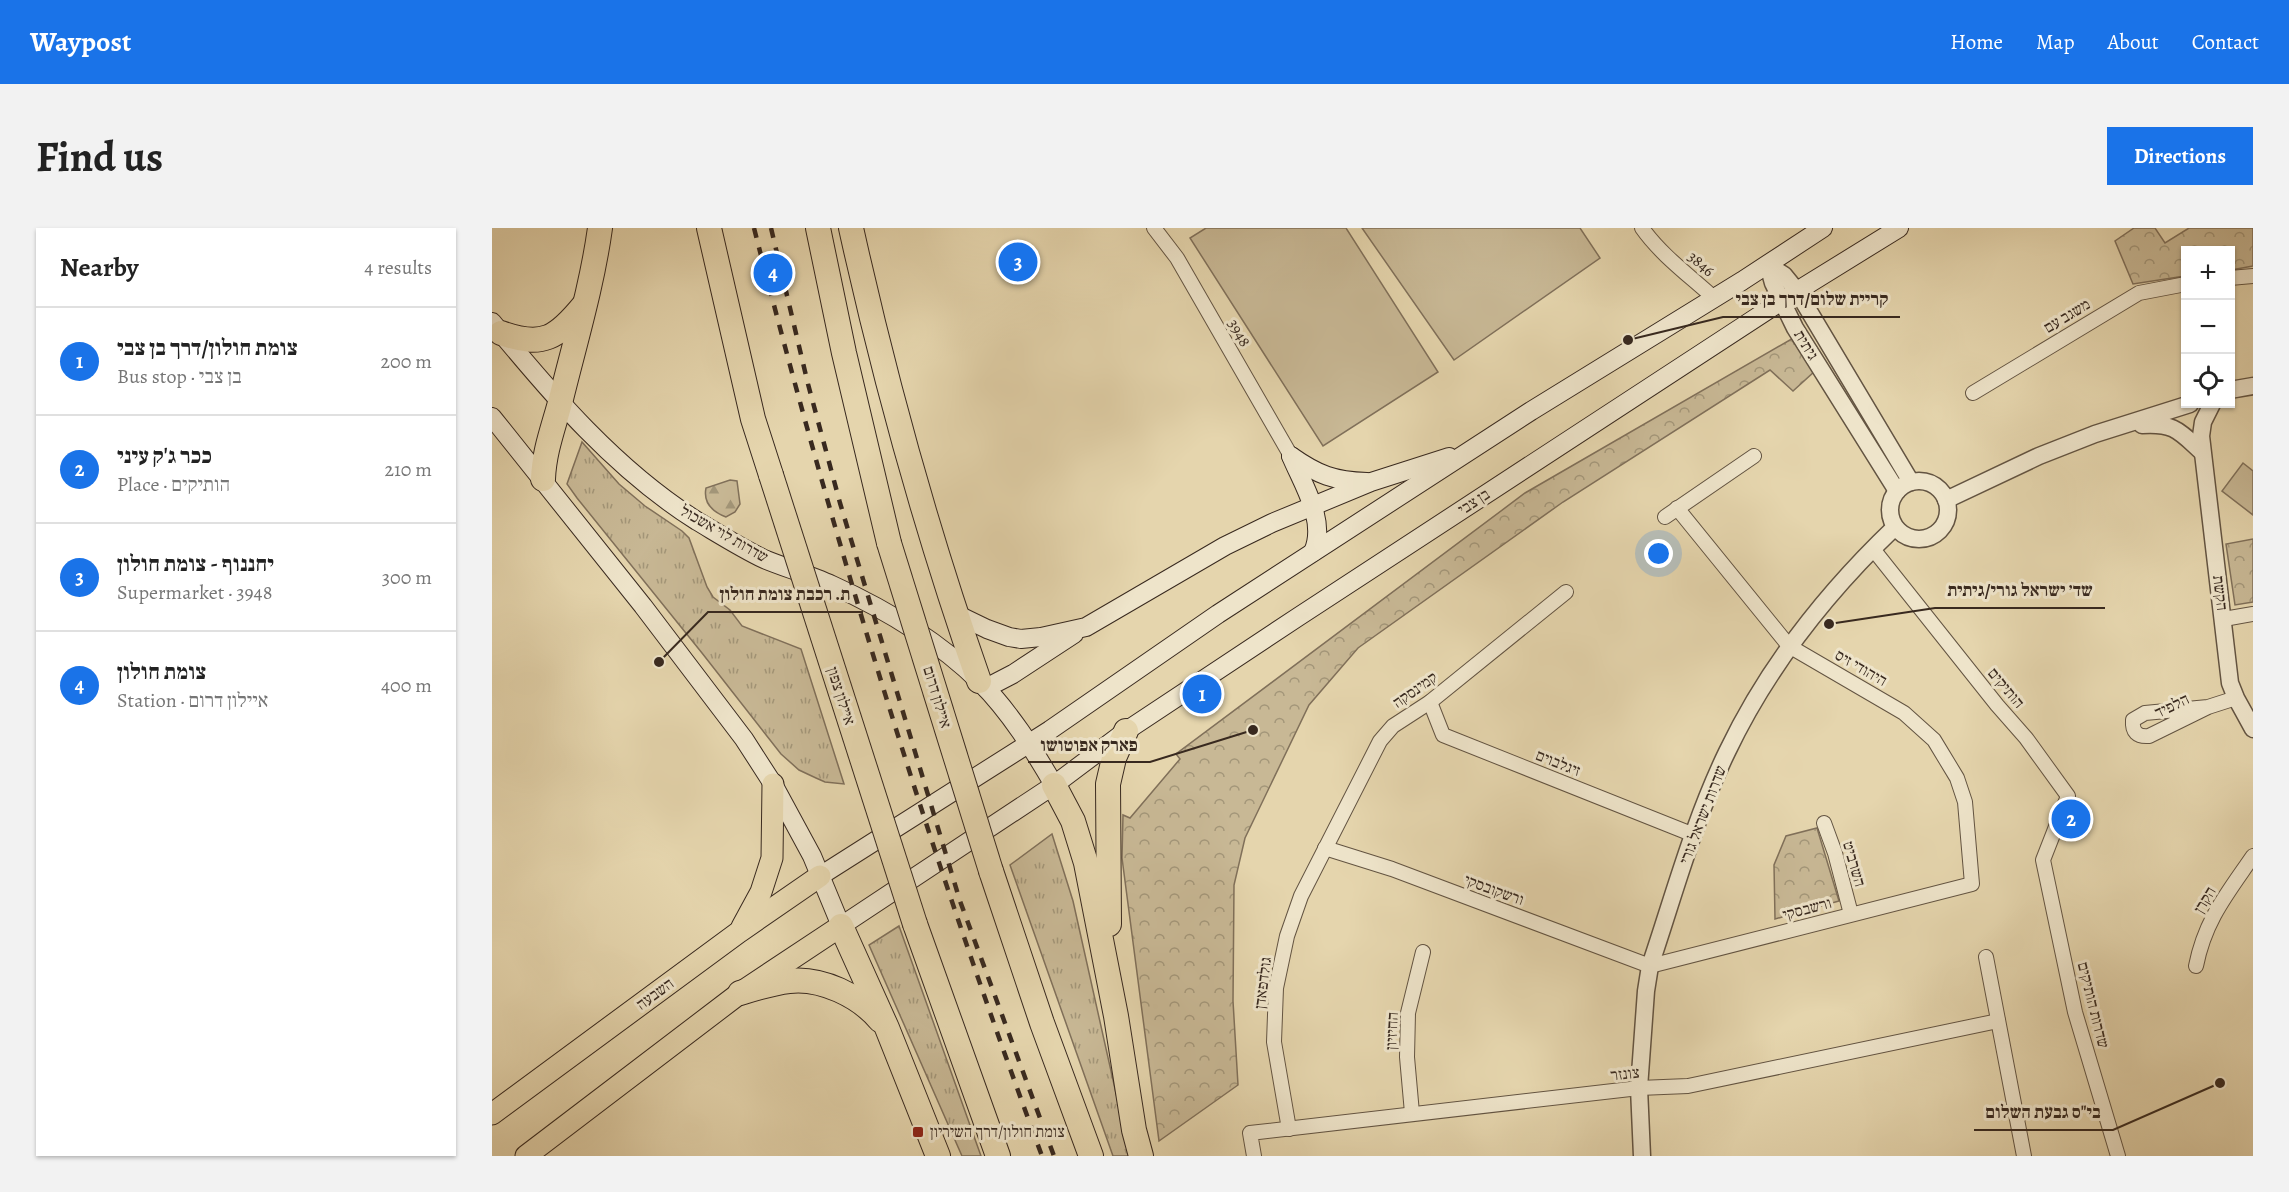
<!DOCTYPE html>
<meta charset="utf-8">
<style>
:root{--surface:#fff;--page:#f2f2f2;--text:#222;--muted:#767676;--line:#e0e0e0;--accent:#1a73e8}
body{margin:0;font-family:Alegreya,"Frank Ruhl Libre",serif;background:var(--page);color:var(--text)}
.controls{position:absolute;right:18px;top:18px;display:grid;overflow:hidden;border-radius:0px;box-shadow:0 2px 4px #0004}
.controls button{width:54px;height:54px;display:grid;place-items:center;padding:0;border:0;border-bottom:2px solid var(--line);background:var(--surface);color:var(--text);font:30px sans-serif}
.you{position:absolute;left:1167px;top:326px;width:21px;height:21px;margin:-15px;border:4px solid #fff;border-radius:50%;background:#1a73e8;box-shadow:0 0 0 9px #1a73e833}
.badge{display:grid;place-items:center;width:39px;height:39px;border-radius:50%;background:var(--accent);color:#fff;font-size:20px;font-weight:700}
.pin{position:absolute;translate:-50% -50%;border:3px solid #fff;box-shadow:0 2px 6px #0006}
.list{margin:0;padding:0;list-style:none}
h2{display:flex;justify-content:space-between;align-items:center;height:78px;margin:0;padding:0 24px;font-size:26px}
h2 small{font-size:20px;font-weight:400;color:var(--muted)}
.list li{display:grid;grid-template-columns:39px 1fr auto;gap:18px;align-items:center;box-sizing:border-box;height:108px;padding:0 24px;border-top:2px solid var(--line)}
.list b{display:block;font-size:22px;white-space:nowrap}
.list p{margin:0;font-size:20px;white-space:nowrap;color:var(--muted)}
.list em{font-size:20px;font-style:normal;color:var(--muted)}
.icon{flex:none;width:33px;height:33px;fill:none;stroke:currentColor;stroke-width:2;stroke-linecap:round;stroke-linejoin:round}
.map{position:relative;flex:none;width:1761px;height:928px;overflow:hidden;border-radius:0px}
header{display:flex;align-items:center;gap:36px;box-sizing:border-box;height:84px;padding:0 30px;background:var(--accent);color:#fff}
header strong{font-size:28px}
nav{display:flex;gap:33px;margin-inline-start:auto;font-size:21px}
.intro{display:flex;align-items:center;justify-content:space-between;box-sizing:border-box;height:144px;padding:0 36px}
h1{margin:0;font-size:42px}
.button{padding:15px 27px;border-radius:0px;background:var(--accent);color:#fff;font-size:21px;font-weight:700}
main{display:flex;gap:36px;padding:0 36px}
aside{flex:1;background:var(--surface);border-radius:0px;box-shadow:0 2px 4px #0004}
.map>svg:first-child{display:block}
.grass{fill:url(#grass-tufts);stroke:#80705a;stroke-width:1.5}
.forest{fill:url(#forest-firs);stroke:#80705a;stroke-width:1.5}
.park{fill:url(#park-crowns);stroke:#80705a;stroke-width:1.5}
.pitch{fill:#c8b895;stroke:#80705a;stroke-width:1.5}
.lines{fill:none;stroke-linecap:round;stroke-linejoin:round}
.minor-casing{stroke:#635442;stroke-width:16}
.tertiary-casing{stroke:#635442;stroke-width:19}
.secondary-casing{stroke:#38291f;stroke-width:20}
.trunk-casing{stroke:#38291f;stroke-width:23}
.motorway-casing{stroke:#38291f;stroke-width:26}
.minor{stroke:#eee4ca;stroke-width:14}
.tertiary{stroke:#eee4ca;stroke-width:16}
.secondary{stroke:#eee4ca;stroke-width:18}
.trunk{stroke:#e5d5ad;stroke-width:21}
.motorway{stroke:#e5d5ad;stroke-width:24}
.rail{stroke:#38291f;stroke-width:4.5;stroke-dasharray:10 10;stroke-linecap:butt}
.motorway-bridge-casing{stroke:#38291f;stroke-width:26;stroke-linecap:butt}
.motorway-bridge{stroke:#e5d5ad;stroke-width:24}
.poi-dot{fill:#8f2418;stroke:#eee4ca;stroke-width:2}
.labels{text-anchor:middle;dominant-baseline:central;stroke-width:6;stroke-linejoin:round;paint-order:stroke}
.street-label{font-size:16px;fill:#38291f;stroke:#eee4ca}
.poi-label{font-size:16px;fill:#38291f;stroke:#eee4ca;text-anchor:start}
.leader{fill:none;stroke:#38291f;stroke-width:2}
.callout-dot{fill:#38291f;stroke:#eee4ca;stroke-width:2}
.callout-label{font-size:18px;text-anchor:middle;font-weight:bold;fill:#38291f;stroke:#eee4ca;stroke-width:6;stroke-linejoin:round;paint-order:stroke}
</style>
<header>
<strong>Waypost</strong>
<nav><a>Home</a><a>Map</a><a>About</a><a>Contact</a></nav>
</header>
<div class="intro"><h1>Find us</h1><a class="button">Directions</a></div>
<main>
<aside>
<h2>Nearby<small>4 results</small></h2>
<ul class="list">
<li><span class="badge">1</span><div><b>צומת חולון/דרך בן צבי</b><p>Bus stop · בן צבי</p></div><em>200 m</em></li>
<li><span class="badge">2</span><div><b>ככר ג'ק עיני</b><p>Place · הותיקים</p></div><em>210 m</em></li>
<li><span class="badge">3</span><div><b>יחננוף - צומת חולון</b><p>Supermarket · 3948</p></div><em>300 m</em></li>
<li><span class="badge">4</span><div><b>צומת חולון</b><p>Station · איילון דרום</p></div><em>400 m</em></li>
</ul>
</aside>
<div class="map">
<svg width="1761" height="928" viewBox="0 0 1761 928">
<defs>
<pattern id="grass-tufts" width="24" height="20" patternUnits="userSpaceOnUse" patternTransform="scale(1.5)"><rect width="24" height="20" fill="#c8b895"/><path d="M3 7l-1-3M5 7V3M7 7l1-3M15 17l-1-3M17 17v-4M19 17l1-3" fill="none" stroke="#a39679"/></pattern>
<pattern id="forest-firs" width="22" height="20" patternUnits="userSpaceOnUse" patternTransform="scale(1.5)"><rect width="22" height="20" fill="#c8b895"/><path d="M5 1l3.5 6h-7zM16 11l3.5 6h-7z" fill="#a39679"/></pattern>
<pattern id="park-crowns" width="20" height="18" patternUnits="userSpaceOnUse" patternTransform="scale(1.5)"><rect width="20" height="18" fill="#c8b895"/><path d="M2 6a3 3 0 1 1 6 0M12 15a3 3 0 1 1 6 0" fill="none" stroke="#a39679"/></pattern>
</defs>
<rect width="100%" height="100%" fill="#e5d5ad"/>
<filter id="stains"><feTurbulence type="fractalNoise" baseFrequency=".00333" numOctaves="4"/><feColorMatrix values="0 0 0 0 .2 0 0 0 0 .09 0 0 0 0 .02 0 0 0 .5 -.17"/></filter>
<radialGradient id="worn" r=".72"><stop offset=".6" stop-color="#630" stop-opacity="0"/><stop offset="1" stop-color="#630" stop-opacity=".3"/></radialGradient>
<g class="grass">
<path d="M90,214l37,42 26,22 37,25 7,7 18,49 6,10 17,13 12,16 59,23 43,135 -19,-2 -9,-4 -17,-8 -18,-16 -79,-101 -125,-155 -10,-14z"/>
<path d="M560,606l21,67 57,255h-17l-103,-291z"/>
<path d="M407,698l82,230h-19l-93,-211z"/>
</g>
<path class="forest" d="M238,252l7,1 3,23 -5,8 -9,5c-13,-5 -23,-14 -20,-29z"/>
<g class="park">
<path d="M1642,0h21l10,15 24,-15h64v38l-22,4 -1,-20h-44l-1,26 -52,8 -18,-43z"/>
<path d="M1303,109l21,33 -23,21 -23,-21 -207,132 -205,146 -49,57 -64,133 -11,47 -1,116 5,84 -79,56 -37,-283 1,-43 7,3 50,-59 -4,-5 349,-261z"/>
<path d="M1761,311v63l-18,3 -9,-61z"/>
<path d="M1325,600l22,73 -64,18 -1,-54 12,-29z"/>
</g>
<g class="pitch">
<path d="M714,0h140l92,144 -115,74 -133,-208z"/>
<path d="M870,0h218l20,30 -146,102z"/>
<path d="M1751,235l10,8v44l-31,-24z"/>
</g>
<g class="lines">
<g class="minor-casing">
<g id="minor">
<path d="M662,0l23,30 114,198"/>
<path d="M1150,0c19,27 48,48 72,70"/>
<path d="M1738,50l23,-2"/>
<path d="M1481,165l166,-100 47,-9"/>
<path d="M1173,289l89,-61"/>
<path d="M1381,321l124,156 29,33 42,58 -25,64 32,152 43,144"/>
<path d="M1732,391l29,-5"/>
<path d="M938,474l13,33 251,100"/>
<path d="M1716,479l-63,6 -12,7c-1,12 4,17 16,16l59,-29 28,-9"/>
<path d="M1332,595l11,30 16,61"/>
<path d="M833,620l67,21 258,97 322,-82 -7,-82 -8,-24 -23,-38 -30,-27 -115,-67 -112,-138"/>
<path d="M1494,729l38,199"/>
<path d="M1704,738c9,-46 31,-72 57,-110"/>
<path d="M920,885l-5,-56 1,-44 15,-61"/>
<path d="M797,901l-15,-87 2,-54 11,-52 14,-40 79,-155 13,-15 37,-24 136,-110"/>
<path d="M762,928l-4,-23 389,-45 49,-2 310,-65"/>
</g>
</g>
<g class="tertiary-casing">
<g id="tertiary">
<path d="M1276,37l16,10 13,16 114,191"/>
<path d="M1276,37l5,18 22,45 102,163"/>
<path d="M1738,162l23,-4"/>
<path d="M1720,176l-9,18 -2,14 29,247 6,15 17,31"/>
<path d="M1650,197c33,-2 37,6 60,27"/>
<circle cx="1427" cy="282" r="29"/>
<path d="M1454,272l93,-44 56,-22 95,-30"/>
<path d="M1150,928l-3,-68 7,-97 4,-25c24,-71 44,-146 77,-214 41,-86 100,-160 168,-225"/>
</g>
</g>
<g class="secondary-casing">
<g id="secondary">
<path d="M0,94c60,73 124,148 205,199 22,13 44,27 67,38 22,9 46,16 68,26 53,24 106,56 148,97 30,30 53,67 74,103"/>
<path d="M0,189l151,189 101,133 29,45 39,72 29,70 213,-141 72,-54 172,-114 499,-326 102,-63"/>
<path d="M799,228c12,29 36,65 22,96"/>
<path d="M799,228c27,19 43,25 76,26"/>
<path d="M464,386l31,15 22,8 12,2 20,-2 45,-10 139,-81 47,-23 99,-41 78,-25"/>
<path d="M494,460l27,-14 61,-40"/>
<path d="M328,648l230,-146 168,-116 313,-203 211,-130 81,-53"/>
</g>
</g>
<g class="trunk-casing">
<g id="trunk">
<path d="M250,699l19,-35 11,-34 1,-74"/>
<path d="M0,886l247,-182 81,-56"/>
<path d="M34,928l214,-163 101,-67"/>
</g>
</g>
<g class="motorway-casing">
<g id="motorway">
<path d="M217,0l44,191 18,56"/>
<path d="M326,0l26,125 45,190"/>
<path d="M359,0c34,153 76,305 128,453"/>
<path d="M9,105c42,15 56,5 83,-28"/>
<path d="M51,251c1,-28 11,-53 18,-80 14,-57 31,-113 39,-171"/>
<path d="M562,557l19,36 13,42 30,153 18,114 7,26"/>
<path d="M499,643l51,152 49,133"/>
<path d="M423,696l83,232"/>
<path d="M617,696l-1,-140 6,-26 12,-27"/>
<path d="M349,698l46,102 51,128"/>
<path d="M248,765c16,-5 32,-10 49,-12 32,-4 71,15 91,39"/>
</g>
</g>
<use href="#minor" class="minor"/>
<use href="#tertiary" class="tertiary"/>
<use href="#secondary" class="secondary"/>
<use href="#trunk" class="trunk"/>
<use href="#motorway" class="motorway"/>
<g class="rail">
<path d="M262,0c80,314 175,624 288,928"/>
<path d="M279,0l37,156 32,119 120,398 94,255"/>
</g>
<g class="motorway-bridge-casing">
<g id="motorway-bridge">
<path d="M279,247l144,449"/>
<path d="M397,315l102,328"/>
</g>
</g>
<use href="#motorway-bridge" class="motorway-bridge"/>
</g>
<rect class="poi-dot" x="420" y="898" width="12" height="12" rx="3"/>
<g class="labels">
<g class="street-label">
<text transform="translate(1209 36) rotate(41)">3846</text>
<text transform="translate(1575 88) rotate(-31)">משגב עם</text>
<text transform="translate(747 105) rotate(60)">3948</text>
<text transform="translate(1314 117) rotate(59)">גיתית</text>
<text transform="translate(982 274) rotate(-33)">בן צבי</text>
<text transform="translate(232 306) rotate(30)">שדרות לוי אשכול</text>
<text transform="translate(1728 365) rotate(83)">הקשת</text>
<text transform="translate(1369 440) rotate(30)">היהודי זיס</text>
<text transform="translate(1514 460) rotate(50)">הותיקים</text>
<text transform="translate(923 462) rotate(-35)">קמינסקה</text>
<text transform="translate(349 468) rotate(72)">איילון צפון</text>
<text transform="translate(445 469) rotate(73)">איילון דרום</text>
<text transform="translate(1680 478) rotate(-26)">הלפיד</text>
<text transform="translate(1066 535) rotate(22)">זיגלבוים</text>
<text transform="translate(1211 587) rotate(-69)">שדרות ישראל גורי</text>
<text transform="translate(1362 636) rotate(74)">השרביט</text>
<text transform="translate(1002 662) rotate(20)">ורשקובסקי</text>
<text transform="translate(1713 672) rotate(-59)">הקרן</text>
<text transform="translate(1315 681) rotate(-15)">ורשבסקי</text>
<text transform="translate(771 755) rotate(-83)">גולדפאדן</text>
<text transform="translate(163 766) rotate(-36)">השבעה</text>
<text transform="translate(1601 777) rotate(76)">שדרות הותיקים</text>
<text transform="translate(900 803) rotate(-87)">החיזיון</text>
<text transform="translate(1133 846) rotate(-6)">צונזר</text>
</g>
<g class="poi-label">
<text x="438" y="904">צומת חולון/דרך השיריון</text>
</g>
</g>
<path class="leader" d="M1136 112L1231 89H1408M1337 396L1443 380H1613M167 434L216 384H371M761 502L658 534H536M1728 855L1621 902H1482"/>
<g class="callout-dot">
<circle cx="1136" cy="112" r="6"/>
<circle cx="1337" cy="396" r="6"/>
<circle cx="167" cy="434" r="6"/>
<circle cx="761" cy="502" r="6"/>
<circle cx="1728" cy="855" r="6"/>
</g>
<g class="callout-label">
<text x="1320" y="77">קריית שלום/דרך בן צבי</text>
<text x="1528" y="368">שד׳ ישראל גורי/גיתית</text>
<text x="293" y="372">ת. רכבת צומת חולון</text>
<text x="597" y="523">פארק אפוטושו</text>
<text x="1551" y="890">בי"ס גבעת השלום</text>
</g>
<rect width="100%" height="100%" filter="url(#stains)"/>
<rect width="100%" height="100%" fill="url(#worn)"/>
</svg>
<div class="controls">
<button>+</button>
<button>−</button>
<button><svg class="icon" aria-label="locate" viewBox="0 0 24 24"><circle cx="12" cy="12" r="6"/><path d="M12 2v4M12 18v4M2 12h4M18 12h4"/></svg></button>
</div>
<div class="you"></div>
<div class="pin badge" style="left:710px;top:466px">1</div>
<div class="pin badge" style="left:1579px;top:591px">2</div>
<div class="pin badge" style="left:526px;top:34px">3</div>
<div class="pin badge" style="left:281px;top:45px">4</div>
</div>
</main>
